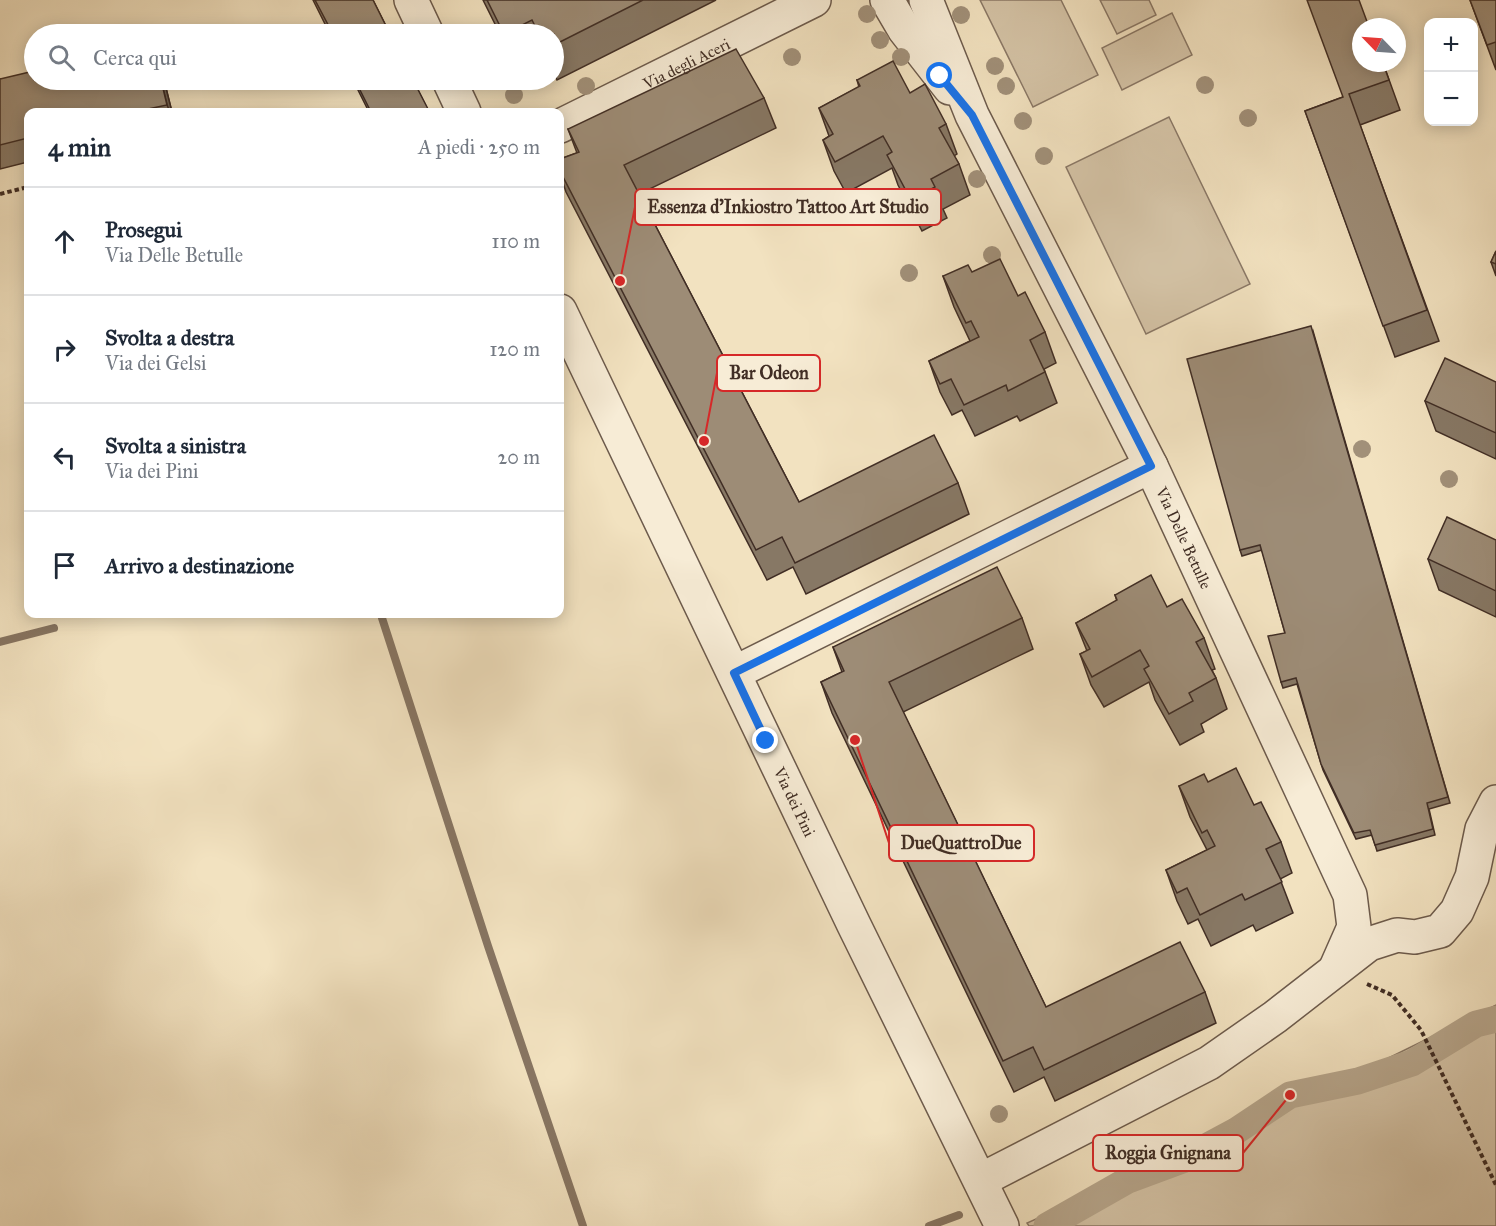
<!DOCTYPE html>
<html lang="it">
<meta charset="utf-8">
<style>
:root{--surface:#fff;--page:#f2f2f3;--text:#1f2937;--muted:#747a83;--line:#e0e1e3}
body{margin:0;font-family:"IM FELL Great Primer",serif;background:var(--page);color:var(--text)}
.controls{position:absolute;right:18px;top:18px;display:grid;overflow:hidden;border-radius:12px;box-shadow:0 3px 15px #0003}
.controls button{width:54px;height:54px;display:grid;place-items:center;padding:0;border:0;border-bottom:2px solid var(--line);background:var(--surface);color:var(--text);font:30px sans-serif}
.compass{position:absolute;left:1352px;top:18px;width:54px;height:54px;border-radius:50%;background:var(--surface);box-shadow:0 3px 15px #0003;rotate:295deg}
.stop{position:absolute;width:18px;height:18px;margin:-14px;border:4px solid #1a73e8;border-radius:50%;background:#fff}
.stop.end{background:#1a73e8;border-color:#fff;box-shadow:0 2px 6px #0008}
.list{margin:0;padding:0;list-style:none}
h2{display:flex;justify-content:space-between;align-items:center;height:78px;margin:0;padding:0 24px;font-size:26px}
h2 small{font-size:20px;font-weight:400;color:var(--muted)}
.list li{display:grid;grid-template-columns:39px 1fr auto;gap:18px;align-items:center;box-sizing:border-box;height:108px;padding:0 24px;border-top:2px solid var(--line)}
.list b{display:block;font-size:22px;white-space:nowrap}
.list p{margin:0;font-size:20px;white-space:nowrap;color:var(--muted)}
.list em{font-size:20px;font-style:normal;color:var(--muted)}
.icon{flex:none;width:33px;height:33px;fill:none;stroke:currentColor;stroke-width:2;stroke-linecap:round;stroke-linejoin:round}
.map{position:relative;flex:none;width:1496px;height:1226px;overflow:hidden}
.search{position:absolute;background:var(--surface);box-shadow:0 3px 15px #0003;left:24px;top:24px;width:540px;height:66px;display:flex;align-items:center;gap:15px;box-sizing:border-box;padding:0 21px;border-radius:33px;color:var(--muted);font-size:22px}
.panel{position:absolute;background:var(--surface);box-shadow:0 3px 15px #0003;left:24px;top:108px;width:540px;height:510px;border-radius:12px}
.map>svg:first-child{display:block}
.green{fill:#d4c3a6;stroke:#8a7866;stroke-width:1.5}
.lines{fill:none;stroke-linecap:round;stroke-linejoin:round}
.stream{stroke:#877562;stroke-width:8}
.canal{stroke:#b6a58b;stroke-width:27}
.minor-casing{stroke:#6d5b4c;stroke-width:36}
.path{stroke:#412e25;stroke-width:4;stroke-dasharray:4.5 3;stroke-linecap:butt}
.minor{stroke:#f7ecd6;stroke-width:33}
.tree{fill:#a19079}
.wall{fill:#877865;stroke:#412e25;stroke-width:1.5}
.shaded-wall{fill:#6e6253;stroke:#412e25;stroke-width:1.5}
.building{fill:#9d8c76;stroke:#412e25;stroke-width:1.5}
.route{stroke:#1a73e8;stroke-width:8}
.labels{text-anchor:middle;dominant-baseline:central;stroke-width:4.5;stroke-linejoin:round;paint-order:stroke}
.street-label{font-size:16px;fill:#412e25;stroke:#f7ecd6}
.leader{fill:none;stroke:#d62828;stroke-width:2}
.callout-dot{fill:#d62828;stroke:#f7ecd6;stroke-width:2}
.callout{fill:#f7ecd6;stroke:#d62828;stroke-width:2}
.callout-label{font-size:18px;text-anchor:middle;font-weight:bold;fill:#412e25}
</style>
<div class="map">
<svg width="1496" height="1226" viewBox="0 0 1496 1226">
<rect width="100%" height="100%" fill="#f2e2c0"/>
<filter id="stains"><feTurbulence type="fractalNoise" baseFrequency=".00333" numOctaves="4"/><feColorMatrix values="0 0 0 0 .2 0 0 0 0 .09 0 0 0 0 .02 0 0 0 .5 -.17"/></filter>
<radialGradient id="worn" r=".72"><stop offset=".6" stop-color="#630" stop-opacity="0"/><stop offset="1" stop-color="#630" stop-opacity=".3"/></radialGradient>
<g class="green">
<path d="M980,0h81l37,75 -65,32z"/>
<path d="M1100,0h49l7,15 -39,19z"/>
<path d="M1172,13l20,42 -70,35 -20,-42z"/>
<path d="M1169,117l81,167 -104,50 -80,-167z"/>
<path d="M1496,1005v221h-467l-2,-3 154,-69 116,-69 53,-8z"/>
</g>
<g class="lines">
<g class="stream">
<path d="M382,618l106,328 95,280"/>
<path d="M0,642l54,-14"/>
<path d="M929,1226l30,-11"/>
</g>
<path class="canal" d="M1047,1226l81,-46 54,-20 54,-29 54,-36 68,-14 54,-18 64,-39 20,-5"/>
<g class="minor-casing">
<g id="minor">
<path d="M411,0l16,34"/>
<path d="M887,0l17,29 46,59"/>
<path id="s1" d="M926,0l46,115 179,351 199,429 4,32 -19,43"/>
<path d="M449,80l15,32"/>
<path id="s2" d="M560,126l254,-126"/>
<path id="s3" d="M560,311l294,614 148,301"/>
<path d="M734,673l417,-207"/>
<path d="M981,1180l228,-117 66,-46 94,-73 28,-9 18,2 25,-6 17,-20 15,-34 10,-48 14,-27"/>
</g>
</g>
<g class="path">
<path d="M483,87l14,-7"/>
<path d="M0,194l28,-7"/>
<path d="M1367,984l25,11 29,35 75,155"/>
</g>
<use href="#minor" class="minor"/>
</g>
<g class="tree">
<circle cx="867" cy="14" r="9"/>
<circle cx="961" cy="15" r="9"/>
<circle cx="880" cy="40" r="9"/>
<circle cx="792" cy="57" r="9"/>
<circle cx="901" cy="57" r="9"/>
<circle cx="995" cy="66" r="9"/>
<circle cx="1205" cy="85" r="9"/>
<circle cx="586" cy="86" r="9"/>
<circle cx="1006" cy="86" r="9"/>
<circle cx="514" cy="95" r="9"/>
<circle cx="1248" cy="118" r="9"/>
<circle cx="1023" cy="121" r="9"/>
<circle cx="1044" cy="156" r="9"/>
<circle cx="977" cy="179" r="9"/>
<circle cx="992" cy="255" r="9"/>
<circle cx="909" cy="273" r="9"/>
<circle cx="1362" cy="449" r="9"/>
<circle cx="1449" cy="479" r="9"/>
<circle cx="999" cy="1114" r="9"/>
</g>
<g class="wall">
<path d="M313,0h60l17,34h-60z"/>
<path d="M483,0h233l-159,80 -3,-8v-38h-54z"/>
<path d="M1470,0h26v70z"/>
<path d="M1383,63l17,47 -40,15 79,216 -44,16 -90,-246 38,-14z"/>
<path d="M0,79l164,1 8,32h-144v50l-28,7z"/>
<path d="M353,80h60l16,32h-60z"/>
<path d="M857,80l53,13 36,31 11,30 -3,2 5,8 11,31 -27,14 4,9 -25,13 -24,-46 -6,-17 -46,25 -12,-22 -11,-31 6,-4 -10,-28 40,-21z"/>
<path d="M764,98l12,30 -137,66 160,308 159,-19 11,31 -163,80 -13,-27 -26,13 -201,-388 -6,-18v-15l17,-6 -9,-24z"/>
<path d="M1496,251v25l-5,-14z"/>
<path d="M972,272l46,24 27,36 11,31 -12,6 13,34 -37,18 -3,-5 -42,20 -13,-26 -10,5 -12,-23 -11,-31 41,-20 -16,-34 -11,-31z"/>
<path d="M1313,331l137,472 -21,6 6,26 -58,16 -5,-16 -16,4 -33,-69 -26,-86 -14,4 -2,-6 4,-49 -23,-83 -20,6 -2,-6z"/>
<path d="M1496,382v77l-60,-28 -11,-30z"/>
<path d="M1496,540v77l-57,-27 -11,-31z"/>
<path d="M1115,595l52,12 37,31 11,31 -3,1 4,8 11,31 -26,15 3,8 -24,13 -25,-45 -6,-18 -45,25 -13,-22 -11,-31 7,-3 -11,-28 41,-22z"/>
<path d="M1022,618l11,31 -130,63 143,295 159,-15 11,31 -161,78 -11,-24 -30,15 -182,-379 -11,-31 21,-10 -9,-25z"/>
<path d="M1208,782l46,23 27,37 11,31 -12,6 13,34 -37,18 -3,-6 -42,21 -13,-27 -10,5 -11,-23 -11,-31 41,-20 -17,-33 -11,-31z"/>
</g>
<path class="shaded-wall" d="M161,80h3l8,32h-2l-3,-7z"/>
<g class="building">
<path d="M315,0h58l17,34h-57z"/>
<path d="M487,0h156l-89,45v-11h-15l-7,-14 -28,14z"/>
<path d="M1307,0h52l10,27h-8v36h22l6,17 -40,14 78,216 -44,16 -78,-215 38,-14z"/>
<path d="M1470,0h26v42l-9,3z"/>
<path d="M736,49l28,49 -140,67 175,337 135,-67 24,48 -163,80 -13,-26 -26,13 -196,-379v-12l19,-7 -11,-23z"/>
<path d="M893,61l17,32 15,-9 21,40 -7,4 20,36 -28,15 4,8 -24,13 -24,-45 5,-3 -9,-16 -48,26 -12,-22 10,-6 -14,-26 41,-22 -3,-6z"/>
<path d="M34,71v9h127l6,25 -33,7h-106v26l-28,7v-66z"/>
<path d="M355,80h58l15,29 -8,3h-49z"/>
<path d="M1496,251v13l-5,-2z"/>
<path d="M1000,259l18,37 7,-4 20,40 -15,8 15,32 -37,19 -2,-6 -42,20 -13,-26 -11,5 -11,-23 50,-24 -8,-16 -5,2 -23,-47 25,-11 4,7z"/>
<path d="M1311,326l137,471 -21,6 6,26 -58,16 -5,-15 -16,3 -33,-69 -25,-86 -15,4 -13,-46 17,-3 -25,-88 -20,5 -53,-191z"/>
<path d="M1445,358l51,24v51l-71,-32z"/>
<path d="M1447,517l49,23v51l-68,-32z"/>
<path d="M997,567l25,51 -133,64 157,325 134,-65 25,50 -161,78 -11,-23 -30,14 -182,-379 23,-11 -11,-24z"/>
<path d="M1151,575l16,32 15,-8 22,39 -8,4 20,36 -27,15 4,8 -24,13 -25,-45 5,-3 -9,-16 -48,27 -12,-23 10,-5 -14,-26 41,-23 -2,-5z"/>
<path d="M1236,768l18,37 7,-3 20,40 -15,7 16,33 -37,18 -3,-6 -42,21 -13,-27 -10,5 -11,-23 49,-24 -8,-16 -5,3 -23,-47 25,-12 4,8z"/>
</g>
<g class="lines">
<path class="route" d="M766,741l-32,-68 417,-207 -179,-351 -32,-39"/>
</g>
<g class="labels">
<g class="street-label">
<text stroke="none"><textPath href="#s2" startOffset="141">Via degli Aceri</textPath></text>
<text stroke="none"><textPath href="#s1" startOffset="597">Via Delle Betulle</textPath></text>
<text stroke="none"><textPath href="#s3" startOffset="544">Via dei Pini</textPath></text>
</g>
</g>
<path class="leader" d="M620 281L635 207M704 441L717 373M855 740L889 843M1290 1095L1243 1153"/>
<g class="callout-dot">
<circle cx="620" cy="281" r="6"/>
<circle cx="704" cy="441" r="6"/>
<circle cx="855" cy="740" r="6"/>
<circle cx="1290" cy="1095" r="6"/>
</g>
<g class="callout">
<rect x="635" y="189" width="306" height="36" rx="6"/>
<rect x="717" y="355" width="103" height="36" rx="6"/>
<rect x="889" y="825" width="145" height="36" rx="6"/>
<rect x="1093" y="1135" width="150" height="36" rx="6"/>
</g>
<g class="callout-label">
<text x="788" y="213">Essenza d'Inkiostro Tattoo Art Studio</text>
<text x="769" y="379">Bar Odeon</text>
<text x="961" y="849">DueQuattroDue</text>
<text x="1168" y="1159">Roggia Gnignana</text>
</g>
<rect width="100%" height="100%" filter="url(#stains)"/>
<rect width="100%" height="100%" fill="url(#worn)"/>
</svg>
<div class="controls">
<button>+</button>
<button>−</button>
</div>
<svg class="compass" viewBox="-18 -18 36 36"><path d="M0-13l5 13h-10z" fill="#e53935"/><path d="M0 13l5-13h-10z" fill="#747a83"/></svg>
<div class="stop" style="left:940px;top:76px"></div>
<div class="stop end" style="left:766px;top:741px"></div>
<div class="search"><svg class="icon" aria-label="search" viewBox="0 0 24 24"><circle cx="10" cy="10" r="6"/><path d="M15 15l6 6"/></svg>Cerca qui</div>
<section class="panel">
<h2>4 min<small>A piedi · 250 m</small></h2>
<ul class="list">
<li><svg class="icon" aria-label="ahead" viewBox="0 0 24 24"><path d="M12 20V5M6 11l6-6 6 6"/></svg><div><b>Prosegui</b><p>Via Delle Betulle</p></div><em>110 m</em></li>
<li><svg class="icon" aria-label="right" viewBox="0 0 24 24"><path d="M7 20v-9h11M14 6l5 5-5 5"/></svg><div><b>Svolta a destra</b><p>Via dei Gelsi</p></div><em>120 m</em></li>
<li><svg class="icon" aria-label="left" viewBox="0 0 24 24"><path d="M17 20v-9H6M10 6l-5 5 5 5"/></svg><div><b>Svolta a sinistra</b><p>Via dei Pini</p></div><em>20 m</em></li>
<li><svg class="icon" aria-label="arrive" viewBox="0 0 24 24"><path d="M6 21V4h12l-3 4 3 4H6"/></svg><div><b>Arrivo a destinazione</b></div></li>
</ul>
</section>
</div>
